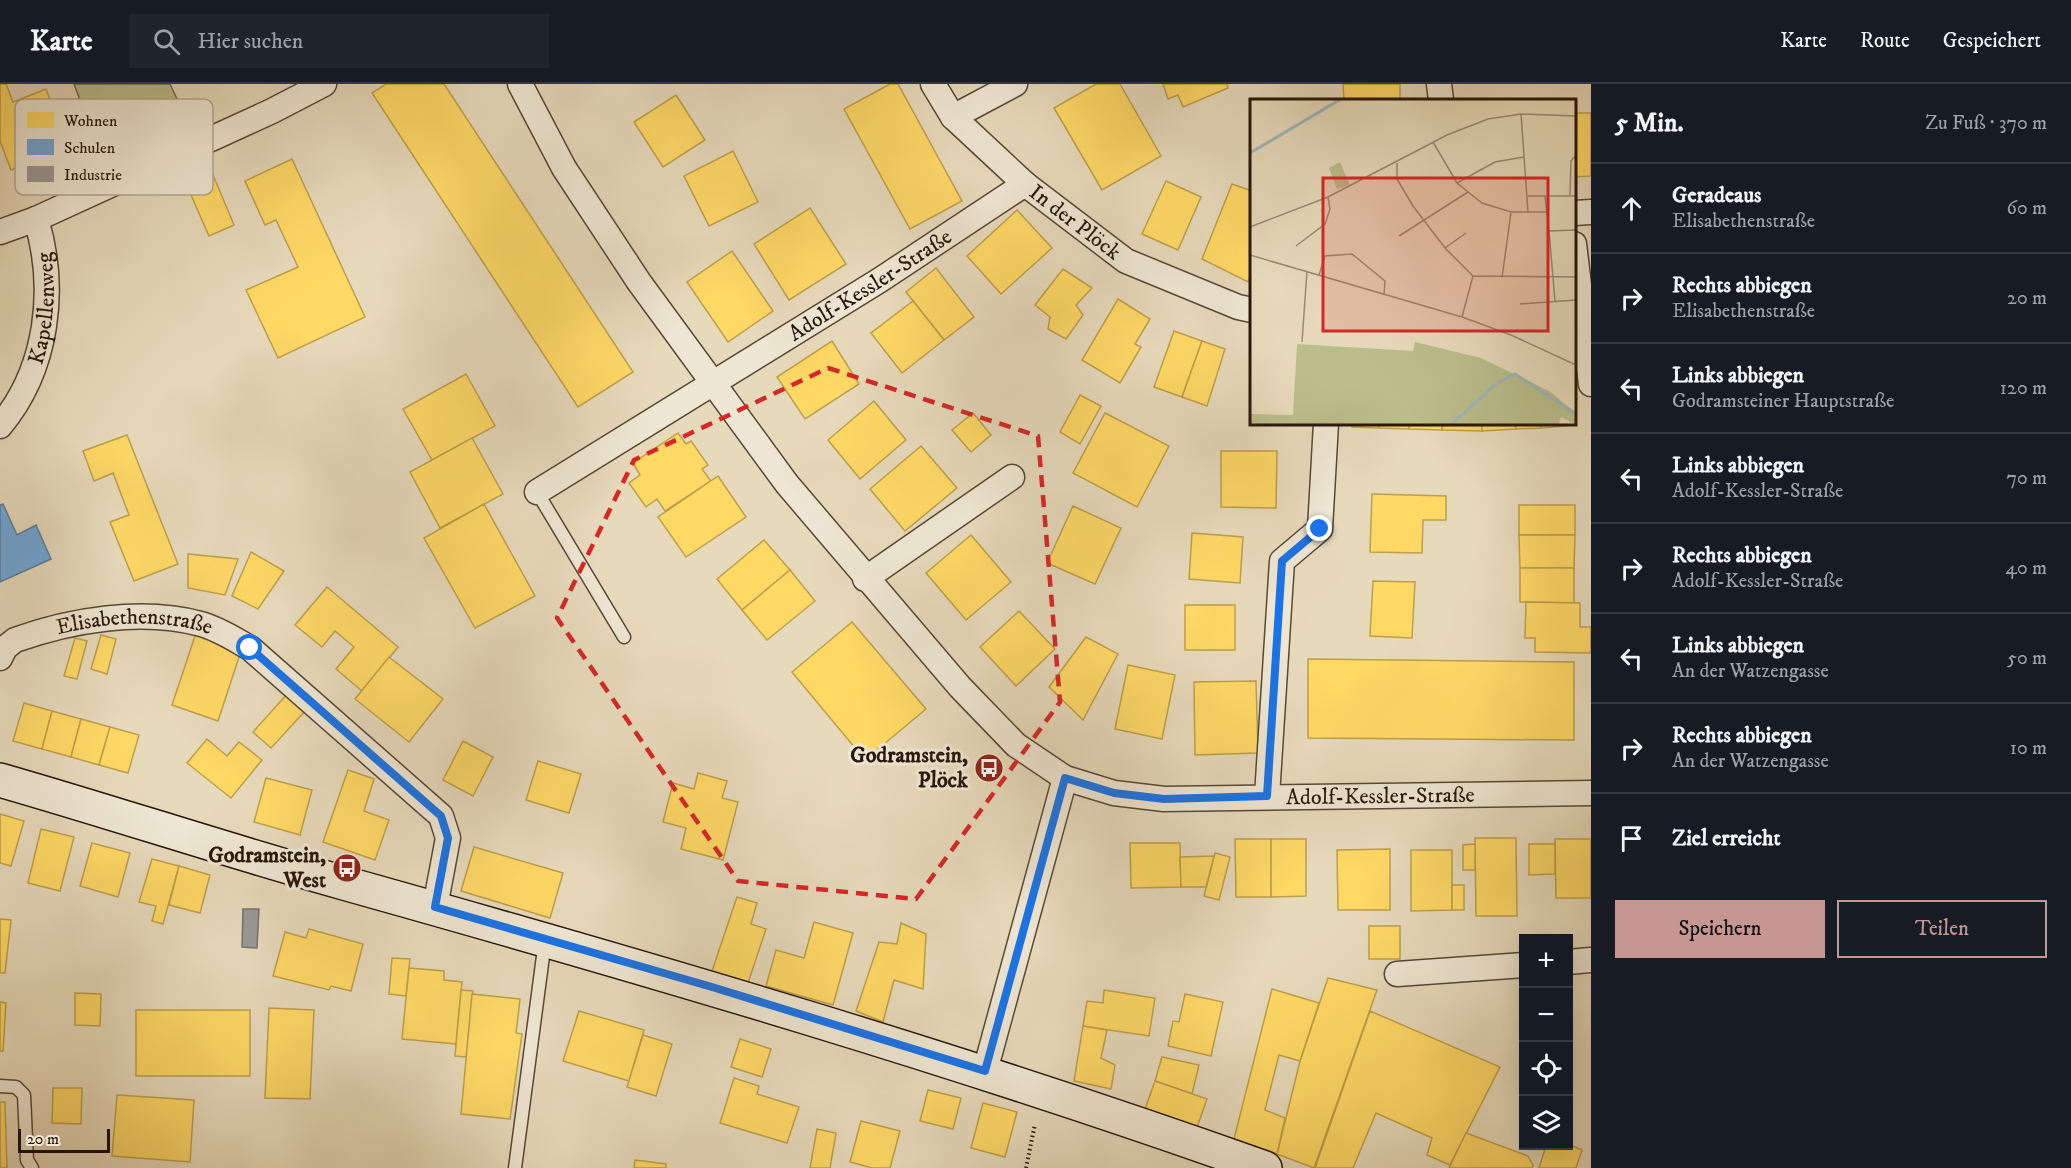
<!DOCTYPE html>
<html lang="de">
<meta charset="utf-8">
<style>
:root{--surface:#171b24;--page:#20242c;--text:#f1f3f6;--muted:#9ea1a6;--line:#363941;--accent:#c59692}
body{margin:0;font-family:"IM FELL DW Pica",serif;background:var(--page);color:var(--text)}
.controls{position:absolute;right:18px;bottom:18px;display:grid;overflow:hidden;border-radius:0px;box-shadow:0 6px 24px #0002}
.controls button{width:54px;height:54px;display:grid;place-items:center;padding:0;border:0;border-bottom:2px solid var(--line);background:var(--surface);color:var(--text);font:30px sans-serif}
.scale{position:absolute;left:18px;bottom:15px;width:92px;box-sizing:border-box;padding-left:6px;border:3px solid #271709;border-top:0;font-size:16px;line-height:21px;white-space:nowrap;color:#271709;-webkit-text-stroke:4px #efe7d3;paint-order:stroke}
.stop{position:absolute;width:18px;height:18px;margin:-14px;border:4px solid #1a73e8;border-radius:50%;background:#fff}
.stop.end{background:#1a73e8;border-color:#fff;box-shadow:0 2px 6px #0008}
.list{margin:0;padding:0;list-style:none}
h2{display:flex;justify-content:space-between;align-items:center;height:78px;margin:0;padding:0 24px;font-size:26px}
h2 small{font-size:20px;font-weight:400;color:var(--muted)}
.list li{display:grid;grid-template-columns:39px 1fr auto;gap:18px;align-items:center;box-sizing:border-box;height:90px;padding:0 24px;border-top:2px solid var(--line)}
.list b{display:block;font-size:22px;white-space:nowrap}
.list p{margin:0;font-size:20px;white-space:nowrap;color:var(--muted)}
.list em{font-size:20px;font-style:normal;color:var(--muted)}
.actions{display:flex;gap:12px;padding:18px 24px}
.actions a{flex:1;padding:14px 0;border:2px solid var(--accent);border-radius:0px;text-align:center;font-size:21px;color:var(--accent)}
.actions .main{background:var(--accent);color:#111}
.icon{flex:none;width:33px;height:33px;fill:none;stroke:currentColor;stroke-width:2;stroke-linecap:round;stroke-linejoin:round}
.map{position:relative;flex:none;width:1591px;height:1084px;overflow:hidden}
header{display:flex;align-items:center;gap:36px;box-sizing:border-box;height:84px;padding:0 30px;background:var(--surface);border-bottom:2px solid var(--line)}
header strong{font-size:28px}
nav{display:flex;gap:33px;margin-inline-start:auto;font-size:21px}
.search{width:420px;height:54px;background:var(--page);display:flex;align-items:center;gap:15px;box-sizing:border-box;padding:0 21px;border-radius:0px;color:var(--muted);font-size:22px}
main{display:flex}
aside{flex:1;background:var(--surface)}
.map>svg:first-child{display:block}
.green{fill:#bbbe8c;stroke:#716a4a;stroke-width:1.5}
.homes{fill:#ffd966;stroke:#be9f4a;stroke-width:1.5}
.schools{fill:#6fa8dc;stroke:#597c9d;stroke-width:1.5}
.industry{fill:#999;stroke:#77726e;stroke-width:1.5}
.lines{fill:none;stroke-linecap:round;stroke-linejoin:round}
.lane-casing{stroke:#574836;stroke-width:15}
.street-casing{stroke:#574836;stroke-width:27}
.secondary-casing{stroke:#271709;stroke-width:36}
.path{stroke:#271709;stroke-width:4;stroke-dasharray:1.5 3;stroke-linecap:butt}
.lane{stroke:#efe7d3;stroke-width:12}
.street{stroke:#efe7d3;stroke-width:24}
.secondary{stroke:#efe7d3;stroke-width:33}
.route{stroke:#1a73e8;stroke-width:8}
.marked{fill:none;stroke:#d62828;stroke-width:4.5;stroke-dasharray:12 8;stroke-linejoin:round}
.labels{text-anchor:middle;dominant-baseline:central;stroke-width:6;stroke-linejoin:round;paint-order:stroke}
.street-label{font-size:22px;fill:#271709;stroke:#efe7d3}
.poi-label{font-size:22px;font-weight:bold;fill:#271709;stroke:#efe7d3;text-anchor:end}
.inset-river{fill:none;stroke:#9bb8bb;stroke-width:3}
.inset-road{fill:none;stroke:#9a8c74;stroke-width:1.5}
.view{fill:#d62828;fill-opacity:0.15;stroke:#d62828;stroke-width:3}
.inset-edge{fill:none;stroke:#271709;stroke-width:3}
.key{fill:#efe7d3;stroke:#b3a996;stroke-width:1.5}
.key-label{font-size:16px;fill:#271709}
</style>
<header>
<strong>Karte</strong>
<div class="search"><svg class="icon" aria-label="search" viewBox="0 0 24 24"><circle cx="10" cy="10" r="6"/><path d="M15 15l6 6"/></svg>Hier suchen</div>
<nav><a>Karte</a><a>Route</a><a>Gespeichert</a></nav>
</header>
<main>
<div class="map">
<svg width="1591" height="1084" viewBox="0 0 1591 1084">
<rect width="100%" height="100%" fill="#e7dabb"/>
<filter id="stains"><feTurbulence type="fractalNoise" baseFrequency=".00333" numOctaves="4"/><feColorMatrix values="0 0 0 0 .2 0 0 0 0 .09 0 0 0 0 .02 0 0 0 .5 -.17"/></filter>
<radialGradient id="worn" r=".72"><stop offset=".6" stop-color="#630" stop-opacity="0"/><stop offset="1" stop-color="#630" stop-opacity=".3"/></radialGradient>
<path class="green" d="M74,0h96l22,47 -90,28z"/>
<g class="homes">
<path d="M0,0h6l7,18 33,-13 32,88 -44,16 -10,-28 -13,5 -11,-29z"/>
<path d="M386,0h58l189,288 -55,35 -206,-314z"/>
<path d="M890,0h8l64,117 -52,28 -66,-120z"/>
<path d="M1096,0h24l41,72 -59,34 -48,-82z"/>
<path d="M1163,0h64l1,4 -45,19 -5,-12 -10,4z"/>
<path d="M1343,0h57v16h-56z"/>
<path d="M676,11l29,45 -42,27 -29,-45z"/>
<path d="M1574,29h17v63l-16,1z"/>
<path d="M733,67l25,51 -49,24 -25,-50z"/>
<path d="M292,75l73,158 -87,41 -32,-68 52,-23 -22,-47 -11,5 -20,-44z"/>
<path d="M213,91l21,50 -25,11 -22,-50z"/>
<path d="M1166,97l35,16 -23,53 -36,-16z"/>
<path d="M1232,100l20,7v79l-4,12 -46,-23z"/>
<path d="M810,124l36,56 -57,36 -35,-56z"/>
<path d="M1017,126l35,38 -51,46 -34,-38z"/>
<path d="M732,167l41,60 -45,31 -41,-60z"/>
<path d="M936,184l38,49 -30,23 -38,-48z"/>
<path d="M1063,185l29,19 -16,17 7,10 -17,24 -18,-10 2,-12 -15,-12z"/>
<path d="M1118,215l32,20 -15,25 6,3 -21,36 -38,-23z"/>
<path d="M913,217l31,39 -42,33 -31,-40z"/>
<path d="M1174,247l28,10 -20,56 -28,-10z"/>
<path d="M832,257l27,43 -54,35 -28,-42z"/>
<path d="M1202,257l23,8 -18,57 -25,-9z"/>
<path d="M466,290l29,52 -63,34 -29,-51z"/>
<path d="M1080,311l21,11 -21,38 -20,-12z"/>
<path d="M874,317l32,39 -46,39 -32,-39z"/>
<path d="M973,329l18,22 -20,17 -19,-22z"/>
<path d="M1105,329l64,33 -32,61 -64,-34z"/>
<path d="M1352,339h27v5l-27,-1z"/>
<path d="M1379,339h30v6l-30,-1z"/>
<path d="M1409,339h34l-1,7 -33,-1z"/>
<path d="M1443,339h39v8l-40,-1z"/>
<path d="M1482,339h33l1,6 -34,2z"/>
<path d="M1515,339h26v5l-25,1z"/>
<path d="M1541,339h25v3l-25,2z"/>
<path d="M678,349l8,11 5,-3 17,24 -6,4 9,12 -46,30 -8,-12 -11,8 -17,-24 11,-8 -7,-12z"/>
<path d="M127,351l51,129 -44,17 -24,-59 19,-7 -16,-42 -19,8 -11,-30z"/>
<path d="M472,354l31,56 -63,34 -30,-56z"/>
<path d="M921,362l36,42 -52,43 -35,-42z"/>
<path d="M1221,367h56l-1,57 -55,-1z"/>
<path d="M718,392l28,41 -60,40 -28,-40z"/>
<path d="M1372,410l74,2v24h-23l-1,33 -52,-1z"/>
<path d="M484,420l51,92 -60,32 -51,-90z"/>
<rect x="1519" y="421" width="56" height="30"/>
<path d="M1073,422l48,22 -26,56 -48,-21z"/>
<path d="M1192,449l51,4 -3,46 -51,-4z"/>
<path d="M971,451l40,47 -45,38 -40,-47z"/>
<path d="M1519,451h56l-1,33h-54z"/>
<path d="M764,456l26,30 -48,40 -25,-31z"/>
<path d="M251,468l33,19 -26,38 -26,-13z"/>
<path d="M188,470l50,5 -13,36 -37,-7z"/>
<path d="M1520,484h54v35l-54,-1z"/>
<path d="M790,486l25,31 -48,39 -25,-30z"/>
<path d="M1373,497l42,1 -3,56 -42,-2z"/>
<path d="M327,503l71,60 -36,44 -26,-22 18,-22 -19,-16 -13,16 -27,-22z"/>
<path d="M1526,518l54,1v24h11v26l-56,-1v-14h-10z"/>
<rect x="1185" y="521" width="50" height="45"/>
<path d="M1019,527l36,38 -39,37 -36,-39z"/>
<path d="M852,538l74,87 -61,51 -73,-88z"/>
<path d="M196,549l46,15 -24,73 -46,-16z"/>
<path d="M101,551l15,4 -9,35 -16,-5z"/>
<path d="M1086,553l32,17 -35,66 -34,-33z"/>
<path d="M75,554l12,3 -10,38 -13,-3z"/>
<path d="M389,573l54,42 -34,43 -54,-43z"/>
<path d="M1308,575l266,3v78l-266,-2z"/>
<path d="M1128,581l47,10 -13,64 -47,-10z"/>
<path d="M1256,597l2,72 -63,2 -1,-73z"/>
<path d="M288,609l18,17 -35,38 -18,-16z"/>
<path d="M24,619l28,8 -10,38 -29,-8z"/>
<path d="M52,627l29,8 -10,38 -29,-8z"/>
<path d="M81,635l29,8 -11,38 -28,-8z"/>
<path d="M110,643l29,8 -11,38 -29,-8z"/>
<path d="M207,655l20,17 12,-14 23,18 -31,38 -44,-35z"/>
<path d="M463,657l30,16 -20,39 -30,-16z"/>
<path d="M538,677l43,13 -12,39 -43,-13z"/>
<path d="M348,686l26,9 -10,32 25,9 -14,40 -52,-18z"/>
<path d="M698,689l29,8 -5,17 16,4 -15,58 -42,-11 5,-21 -23,-6 10,-39 21,6z"/>
<path d="M266,694l46,12 -12,45 -46,-13z"/>
<path d="M0,730l24,7 -13,45 -11,-3z"/>
<path d="M41,745l33,8 -14,54 -32,-8z"/>
<path d="M1475,754h41l1,78h-41z"/>
<path d="M1235,755h36v58h-35z"/>
<path d="M1271,755h35v57l-35,1z"/>
<path d="M1555,755h36v59h-35z"/>
<path d="M92,759l38,10 -12,44 -38,-11z"/>
<path d="M1130,759h50l1,44 -50,1z"/>
<path d="M1475,760v26h-12v-25z"/>
<path d="M1529,760h26v30l-26,1z"/>
<path d="M474,763l89,26 -13,45 -89,-27z"/>
<path d="M1390,765v61h-52l-1,-60z"/>
<path d="M1411,766h41v60l-41,1z"/>
<path d="M1215,769l15,4 -11,43 -15,-4z"/>
<path d="M1214,772l-8,31h-25l-1,-30z"/>
<path d="M152,775l27,7 -16,58 -11,-3 4,-15 -17,-4z"/>
<path d="M179,782l31,9 -10,38 -31,-8z"/>
<rect x="1452" y="801" width="12" height="25"/>
<path d="M737,813l20,6 -6,21 15,5 -18,54 -36,-12z"/>
<path d="M0,835l11,1 -6,53h-5z"/>
<path d="M814,838l39,11 -20,72 -67,-19 10,-36 28,8z"/>
<path d="M901,839l25,11 -3,55 -29,-9 -11,42 -27,-11 23,-69 18,2z"/>
<rect x="1369" y="842" width="31" height="33"/>
<path d="M309,845l54,15 -12,47 -20,-5 -2,4 -56,-14 12,-44 21,6z"/>
<path d="M392,874l18,1 -4,37 -17,-2z"/>
<path d="M409,884l35,3v9l18,2 -6,62 -54,-5z"/>
<path d="M1328,894l49,12 -63,178 -37,-14 23,-93z"/>
<path d="M1272,905l47,14 -19,58 -21,-6 -14,55 20,8 -8,36 -43,-15z"/>
<path d="M461,906l12,1 -7,66 -11,-1z"/>
<path d="M1104,906l51,8 -6,38 -66,-10 4,-25 16,2z"/>
<path d="M75,909l26,1 -1,32 -25,-1z"/>
<path d="M472,910l48,5 -4,34 6,1 -12,85 -49,-5z"/>
<path d="M1185,910l38,8 -12,54 -43,-10 5,-25 6,1z"/>
<path d="M0,918l6,1 -3,48h-3z"/>
<path d="M269,924l45,2 -4,89 -45,-1z"/>
<rect x="136" y="926" width="114" height="66"/>
<path d="M579,927l65,19 -15,51 -66,-20z"/>
<path d="M1370,927l130,56 -50,98 -23,-10 5,-17 -56,-25 -23,55h-38z"/>
<path d="M1083,942l24,4 -6,28 14,7 -4,24 -37,-8z"/>
<path d="M643,951l29,9 -16,52 -29,-9z"/>
<path d="M740,955l31,10 -9,28 -31,-10z"/>
<path d="M1162,973l37,8 -7,29 -37,-13z"/>
<path d="M734,994l25,8 -2,8 42,13 -12,36 -67,-20z"/>
<path d="M1155,997l52,18 -11,31 -52,-18z"/>
<path d="M53,1004h29l-1,36 -29,-1z"/>
<path d="M928,1006l33,8 -8,31 -33,-8z"/>
<path d="M117,1011l77,5 -4,62 -78,-6z"/>
<path d="M0,1018h5l2,66h-7z"/>
<path d="M983,1019l34,9 -12,45 -34,-9z"/>
<path d="M861,1037l39,10 -10,37h-18l-22,-6z"/>
<path d="M817,1045l19,4 -6,35h-20z"/>
<path d="M1466,1049l62,23 5,9 -1,3h-83z"/>
<path d="M1568,1060l14,6 -6,18h-37l7,-22z"/>
<path d="M635,1076l31,4v4h-32z"/>
</g>
<path class="schools" d="M3,420l14,31 19,-10 15,34 -51,23v-77z"/>
<path class="industry" d="M243,825h16l-2,39 -15,-1z"/>
<g class="lines">
<g class="lane-casing">
<g id="lane">
<path d="M537,408l87,145"/>
<path d="M0,1002l16,1 8,8 3,65 5,8"/>
<path d="M515,1084l30,-227"/>
</g>
</g>
<g class="street-casing">
<g id="street">
<path id="s1" d="M520,0l44,84 75,114 148,202 173,203 56,58 49,33 49,15 50,6 427,-6"/>
<path id="s2" d="M933,0l20,33 72,67 101,77 112,46 14,3"/>
<path d="M1439,0l2,16"/>
<path d="M953,33l62,-33"/>
<path d="M1574,129l17,-1"/>
<path d="M0,148l36,-13 236,-108 52,-27"/>
<path d="M1574,160l17,140"/>
<path id="s3" d="M0,342c48,-57 57,-138 36,-207"/>
<path id="s4" d="M537,408l343,-212 145,-96"/>
<path d="M865,495l147,-102"/>
<path id="s5" d="M0,574l5,-10 10,-8c56,-20 127,-32 186,-16 18,5 33,15 49,24l191,168 7,22 -13,69"/>
<path d="M1267,712l15,-235 38,-32 6,-106"/>
<path d="M1568,878l23,-2"/>
<path d="M1397,890l127,-9"/>
<path d="M985,987l80,-293"/>
</g>
</g>
<g class="secondary-casing">
<path id="secondary" d="M0,696c115,33 229,71 344,103 310,87 618,177 921,285"/>
</g>
<path class="path" d="M1026,1084l9,-44"/>
<use href="#lane" class="lane"/>
<use href="#street" class="street"/>
<use href="#secondary" class="secondary"/>
</g>
<g class="lines">
<path class="route" d="M250,564l191,168 7,22 -13,69 277,80 273,84 80,-293 49,15 50,6 103,-3 15,-235 38,-32"/>
</g>
<path class="marked" d="M828,284l210,68 22,266 -144,197 -178,-18 -181,-263 77,-158z"/>
<defs>
<g id="bus-disc" transform="scale(1.5)"><circle r="9.5" fill="#8f2418" stroke="#efe7d3"/><path d="M-5-6H5V4H4V6H2V4H-2V6H-4V4H-5ZM-3.5-4V0h7V-4ZM-3.5 1.2v1.5H-2V1.2ZM2 1.2v1.5H3.5V1.2Z" fill="#fff"/></g>
</defs>
<g fill-rule="evenodd">
<use href="#bus-disc" x="989" y="684"/>
<use href="#bus-disc" x="347" y="784"/>
</g>
<g class="labels">
<g class="street-label">
<text stroke="none"><textPath href="#s2" startOffset="200">In der Plöck</textPath></text>
<text stroke="none"><textPath href="#s4" startOffset="392">Adolf-Kessler-Straße</textPath></text>
<text stroke="none"><textPath href="#s3" startOffset="128">Kapellenweg</textPath></text>
<text stroke="none"><textPath href="#s5" startOffset="146">Elisabethenstraße</textPath></text>
<text stroke="none"><textPath href="#s1" startOffset="1206">Adolf-Kessler-Straße</textPath></text>
</g>
<g class="poi-label">
<text x="968" y="671">Godramstein,<tspan x="968" dy="25">Plöck</tspan></text>
<text x="326" y="771">Godramstein,<tspan x="326" dy="25">West</tspan></text>
</g>
</g>
<g transform="translate(1250 15)">
<rect width="326" height="326" fill="#e7dabb"/>
<path d="M90,63l10,23 -13,4 -8,-21zM165,243l66,16 68,33 27,22 -1,11 -14,-7 -2,7h-309v-10l43,1 4,-71 116,7z" fill="#bbbe8c"/>
<path class="inset-river" d="M0,54l91,-54M202,325l44,-40 19,-10 61,40"/>
<path class="inset-road" d="M271,15l7,98M183,43l24,41 25,20 29,9h35M147,64v16l16,27 32,42 28,28 103,1M207,84l38,-21 29,-5M320,96l1,-34 5,-6M278,97h48M295,97l4,35M0,128l78,-30 119,-62 41,-16 33,-5 55,2M149,137l69,-44M46,147l29,-22 5,-15 -2,-12M195,149l21,-15M0,156l212,62 49,18 65,30M69,176l6,-19 27,-2 33,27 -1,13M252,179l9,-66M305,202l-6,-70 27,-1M270,205l56,-4M212,218l11,-41M52,243l5,-71"/>
<path class="view" d="M73,79h225v153h-225z"/>
<rect width="326" height="326" class="inset-edge"/>
</g>
<rect x="15" y="15" width="198" height="96" rx="9" class="key"/>
<rect x="27" y="28" width="27" height="16" fill="#ffd966"/>
<rect x="27" y="55" width="27" height="16" fill="#6fa8dc"/>
<rect x="27" y="82" width="27" height="16" fill="#999"/>
<g class="key-label">
<text x="64" y="42">Wohnen</text>
<text x="64" y="69">Schulen</text>
<text x="64" y="96">Industrie</text>
</g>
<rect width="100%" height="100%" filter="url(#stains)"/>
<rect width="100%" height="100%" fill="url(#worn)"/>
</svg>
<div class="controls">
<button>+</button>
<button>−</button>
<button><svg class="icon" aria-label="locate" viewBox="0 0 24 24"><circle cx="12" cy="12" r="6"/><path d="M12 2v4M12 18v4M2 12h4M18 12h4"/></svg></button>
<button><svg class="icon" aria-label="layers" viewBox="0 0 24 24"><path d="M12 4l9 5-9 5-9-5zM3 14l9 5 9-5"/></svg></button>
</div>
<div class="scale">20 m</div>
<div class="stop" style="left:250px;top:564px"></div>
<div class="stop end" style="left:1320px;top:445px"></div>
</div>
<aside>
<h2>5 Min.<small>Zu Fuß · 370 m</small></h2>
<ul class="list">
<li><svg class="icon" aria-label="ahead" viewBox="0 0 24 24"><path d="M12 20V5M6 11l6-6 6 6"/></svg><div><b>Geradeaus</b><p>Elisabethenstraße</p></div><em>60 m</em></li>
<li><svg class="icon" aria-label="right" viewBox="0 0 24 24"><path d="M7 20v-9h11M14 6l5 5-5 5"/></svg><div><b>Rechts abbiegen</b><p>Elisabethenstraße</p></div><em>20 m</em></li>
<li><svg class="icon" aria-label="left" viewBox="0 0 24 24"><path d="M17 20v-9H6M10 6l-5 5 5 5"/></svg><div><b>Links abbiegen</b><p>Godramsteiner Hauptstraße</p></div><em>120 m</em></li>
<li><svg class="icon" aria-label="left" viewBox="0 0 24 24"><path d="M17 20v-9H6M10 6l-5 5 5 5"/></svg><div><b>Links abbiegen</b><p>Adolf-Kessler-Straße</p></div><em>70 m</em></li>
<li><svg class="icon" aria-label="right" viewBox="0 0 24 24"><path d="M7 20v-9h11M14 6l5 5-5 5"/></svg><div><b>Rechts abbiegen</b><p>Adolf-Kessler-Straße</p></div><em>40 m</em></li>
<li><svg class="icon" aria-label="left" viewBox="0 0 24 24"><path d="M17 20v-9H6M10 6l-5 5 5 5"/></svg><div><b>Links abbiegen</b><p>An der Watzengasse</p></div><em>50 m</em></li>
<li><svg class="icon" aria-label="right" viewBox="0 0 24 24"><path d="M7 20v-9h11M14 6l5 5-5 5"/></svg><div><b>Rechts abbiegen</b><p>An der Watzengasse</p></div><em>10 m</em></li>
<li><svg class="icon" aria-label="arrive" viewBox="0 0 24 24"><path d="M6 21V4h12l-3 4 3 4H6"/></svg><div><b>Ziel erreicht</b></div></li>
</ul>
<div class="actions"><a class="main">Speichern</a><a>Teilen</a></div>
</aside>
</main>
